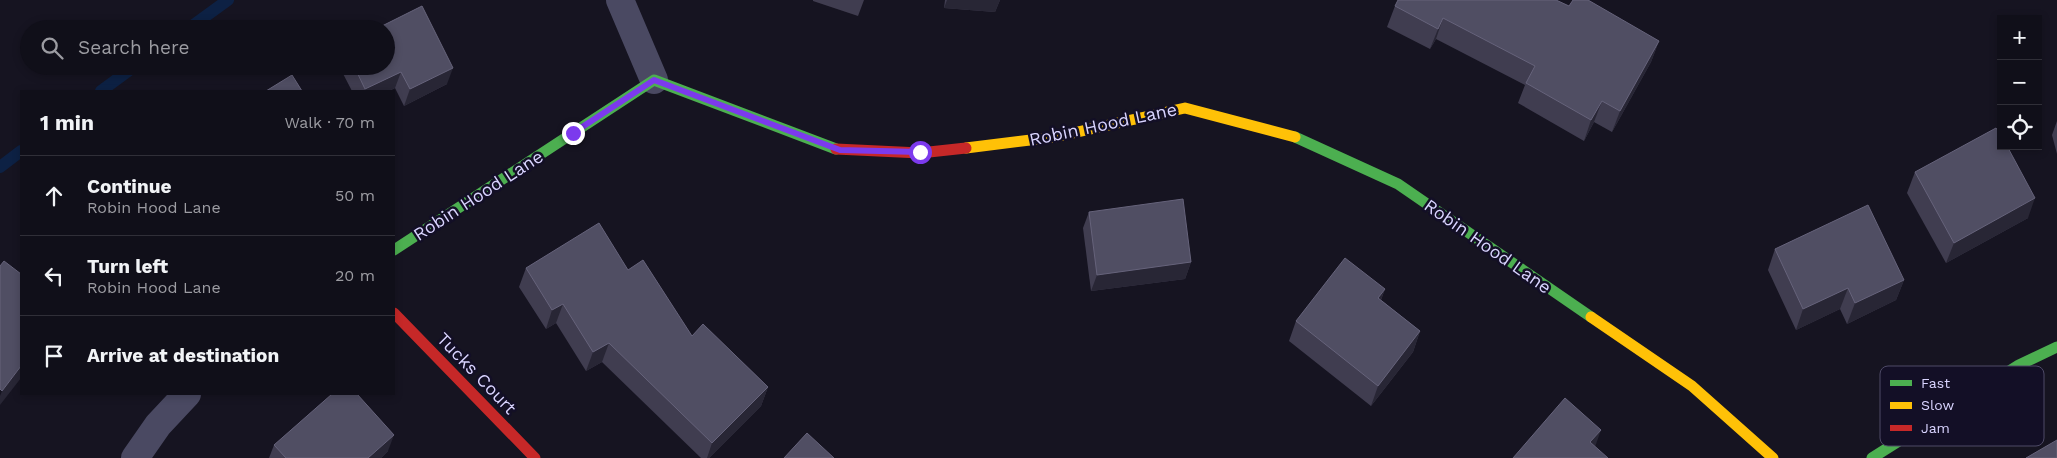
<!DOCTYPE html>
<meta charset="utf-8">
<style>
:root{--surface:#100f19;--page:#1e1d26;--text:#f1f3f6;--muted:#9c9ca2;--line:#302f38}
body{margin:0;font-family:"Work Sans",sans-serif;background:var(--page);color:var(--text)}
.controls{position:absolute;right:15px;top:15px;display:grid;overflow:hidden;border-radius:0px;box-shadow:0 2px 8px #0003}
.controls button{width:45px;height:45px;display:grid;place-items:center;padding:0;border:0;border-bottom:1px solid var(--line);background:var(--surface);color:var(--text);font:25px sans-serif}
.stop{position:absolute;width:15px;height:15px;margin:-11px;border:4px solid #7c3aed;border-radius:50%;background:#fff}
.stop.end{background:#7c3aed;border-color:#fff;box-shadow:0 1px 5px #0008}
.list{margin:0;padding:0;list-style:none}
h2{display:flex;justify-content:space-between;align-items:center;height:65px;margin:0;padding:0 20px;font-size:21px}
h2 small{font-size:16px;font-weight:400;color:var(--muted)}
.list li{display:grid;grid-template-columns:32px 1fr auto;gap:15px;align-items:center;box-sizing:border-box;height:80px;padding:0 20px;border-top:1px solid var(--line)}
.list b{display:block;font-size:19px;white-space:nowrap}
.list p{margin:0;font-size:16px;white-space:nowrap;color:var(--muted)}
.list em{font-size:16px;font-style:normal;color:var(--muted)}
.icon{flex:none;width:28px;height:28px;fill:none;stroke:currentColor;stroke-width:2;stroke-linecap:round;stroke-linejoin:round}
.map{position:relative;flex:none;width:2057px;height:458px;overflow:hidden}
.search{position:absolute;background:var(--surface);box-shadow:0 2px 8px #0003;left:20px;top:20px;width:375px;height:55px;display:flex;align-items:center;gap:12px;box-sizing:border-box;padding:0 18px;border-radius:28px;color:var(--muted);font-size:19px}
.panel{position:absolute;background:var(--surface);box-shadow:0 2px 8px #0003;left:20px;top:90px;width:375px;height:305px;border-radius:0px}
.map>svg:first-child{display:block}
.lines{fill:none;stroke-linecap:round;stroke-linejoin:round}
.stream{stroke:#0d2144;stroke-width:12}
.street{stroke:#4a4962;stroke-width:28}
.fast{stroke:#4caf50;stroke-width:11}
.slow{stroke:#ffc107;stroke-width:11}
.jam{stroke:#c62828;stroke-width:11}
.wall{fill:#403d50}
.shaded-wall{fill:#282635}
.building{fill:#504e63;stroke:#66637b}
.route{stroke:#7c3aed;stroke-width:6}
.labels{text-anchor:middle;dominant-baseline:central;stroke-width:5;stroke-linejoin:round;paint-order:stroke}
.street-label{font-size:18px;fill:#d9d4ff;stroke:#130f26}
.key{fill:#130f26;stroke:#4e4a67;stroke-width:1}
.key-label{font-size:14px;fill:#d9d4ff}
</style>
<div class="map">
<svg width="2057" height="458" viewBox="0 0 2057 458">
<rect width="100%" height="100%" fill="#161421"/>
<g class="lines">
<g class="stream">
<path d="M188,29l40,-29"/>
<path d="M101,91l34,-25"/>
<path d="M0,167l21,-16"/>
</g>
<g class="street">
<path d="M620,0l34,80"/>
<path d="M135,458l23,-33 29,-31"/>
</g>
<g class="fast">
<path d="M1295,137l103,47 193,133"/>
<path d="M394,250l260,-170 182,69"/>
<path d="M1872,458l147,-93 38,-18"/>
</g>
<g class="slow">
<path d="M966,148l89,-11 130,-29 110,29"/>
<path d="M1591,317l101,69 81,72"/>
</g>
<g class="jam">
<path d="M836,149l84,4 46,-5"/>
<path d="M394,313l141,145"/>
</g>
</g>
<g class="wall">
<path d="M813,0h51l-6,16 -45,-15z"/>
<path d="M945,0h55l-5,12 -51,-4z"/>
<path d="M1395,6h174l90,35 -8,21 -39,70 -18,-10 -10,19 -66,-38 7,-18 -89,-46 -6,10 -43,-22z"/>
<path d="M339,66h47l61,18 -43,22 -9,-18 -6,3h-37z"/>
<path d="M2057,121v33l-5,-19z"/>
<path d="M1915,172l113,46 -82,45 -39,-70z"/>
<path d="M1089,212l102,50 -6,17 -94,12 -8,-63z"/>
<path d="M1775,249l129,31 -8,20 -49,24 -7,-15 -44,21 -28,-60z"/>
<path d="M526,268l102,2 64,66 76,51 -7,19 -52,52h-8l-99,-96 -16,9 -30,-48 -10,6 -27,-42z"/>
<path d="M1385,289l-4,11 39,31 -7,21 -42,54 -82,-65 7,-20z"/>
<path d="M274,445l114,6 -7,7h-112z"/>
</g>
<g class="shaded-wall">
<path d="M947,0h53l-5,12 -51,-4z"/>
<path d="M1443,18l-7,21 -6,10 8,-20z"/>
<path d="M1659,41l-8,21 -39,70 8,-21z"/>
<path d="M453,68l-6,16 -43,22 6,-17z"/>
<path d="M401,72l-6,16 -6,3h-24v-2z"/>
<path d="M1602,101l-8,21 -10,19 7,-21z"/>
<path d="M2035,198l-7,20 -82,45 8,-20z"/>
<path d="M1191,262l-6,17 -94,12 6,-16z"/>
<path d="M1904,280l-8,20 -49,24 8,-21z"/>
<path d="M1848,288l-8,21 -44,21 7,-21z"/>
<path d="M1385,289l-8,21 1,-12z"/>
<path d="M563,304l-7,19 -10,6 6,-19z"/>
<path d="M1420,331l-7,21 -42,54 7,-20z"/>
<path d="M609,343l-7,19 -16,9 7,-19z"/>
<path d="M21,366v12l-21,27v-9l2,-5z"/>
<path d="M768,387l-7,19 -52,52h-2l5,-15z"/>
<path d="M1601,430l-6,17 -5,-5z"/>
<path d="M394,435l-6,16 -7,7h-13z"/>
</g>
<g class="building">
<path d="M1398,0h158l13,6 4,-6h15l71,41 -39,70 -18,-10 -11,19 -65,-37 9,-17 -92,-48 -5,11 -43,-23z"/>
<path d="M422,6l31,62 -43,21 -9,-17 -36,17 -11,-23h32v-37h-10z"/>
<path d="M292,75l10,16h-36z"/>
<path d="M1996,128l5,7v11h6l28,52 -81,45 -39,-71z"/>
<path d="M1183,199l8,63 -94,13 -8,-63z"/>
<path d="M1868,205l36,75 -49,23 -7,-15 -45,21 -28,-60z"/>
<path d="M599,223l29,47 15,-10 49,76 11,-12 65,63 -56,56 -103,-100 -16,9 -30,-48 -11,6 -26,-42z"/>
<path d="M1345,258l40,31 -7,9 42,33 -42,55 -82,-65z"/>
<path d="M4,261l17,13v92l-19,25 -2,-2v-123z"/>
<path d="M332,394h25l37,41 -26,23h-82l-12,-13z"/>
<path d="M1565,398l36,32 -11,12 18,16h-95z"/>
<path d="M807,433l27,25h-50z"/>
<path d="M2057,440v18h-31z"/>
</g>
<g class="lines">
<path class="route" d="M573,133l81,-53 186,70 80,2"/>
</g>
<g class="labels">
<g class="street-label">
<text transform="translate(1103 124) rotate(-12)">Robin Hood Lane</text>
<text transform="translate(478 195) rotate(-33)">Robin Hood Lane</text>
<text transform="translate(1488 246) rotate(35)">Robin Hood Lane</text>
<text transform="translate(477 373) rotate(46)">Tucks Court</text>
</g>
</g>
<rect x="1880" y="366" width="164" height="80" rx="8" class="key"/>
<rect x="1890" y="380" width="22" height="6" fill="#4caf50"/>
<rect x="1890" y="402" width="22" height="7" fill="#ffc107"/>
<rect x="1890" y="425" width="22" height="6" fill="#c62828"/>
<g class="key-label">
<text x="1921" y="388">Fast</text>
<text x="1921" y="410">Slow</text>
<text x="1921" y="433">Jam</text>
</g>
</svg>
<div class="controls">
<button>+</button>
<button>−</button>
<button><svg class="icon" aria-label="locate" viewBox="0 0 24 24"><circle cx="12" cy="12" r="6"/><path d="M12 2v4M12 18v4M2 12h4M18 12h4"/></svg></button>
</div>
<div class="stop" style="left:920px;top:152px"></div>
<div class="stop end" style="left:573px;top:133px"></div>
<div class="search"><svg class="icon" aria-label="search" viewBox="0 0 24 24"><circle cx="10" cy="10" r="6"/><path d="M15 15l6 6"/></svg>Search here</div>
<section class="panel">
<h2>1 min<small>Walk · 70 m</small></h2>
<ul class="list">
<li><svg class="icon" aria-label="ahead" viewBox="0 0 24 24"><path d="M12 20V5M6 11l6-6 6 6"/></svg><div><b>Continue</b><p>Robin Hood Lane</p></div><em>50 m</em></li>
<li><svg class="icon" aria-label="left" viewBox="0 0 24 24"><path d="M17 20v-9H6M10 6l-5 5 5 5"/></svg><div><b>Turn left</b><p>Robin Hood Lane</p></div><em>20 m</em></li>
<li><svg class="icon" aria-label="arrive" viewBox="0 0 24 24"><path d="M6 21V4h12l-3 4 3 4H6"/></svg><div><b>Arrive at destination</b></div></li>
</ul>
</section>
</div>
